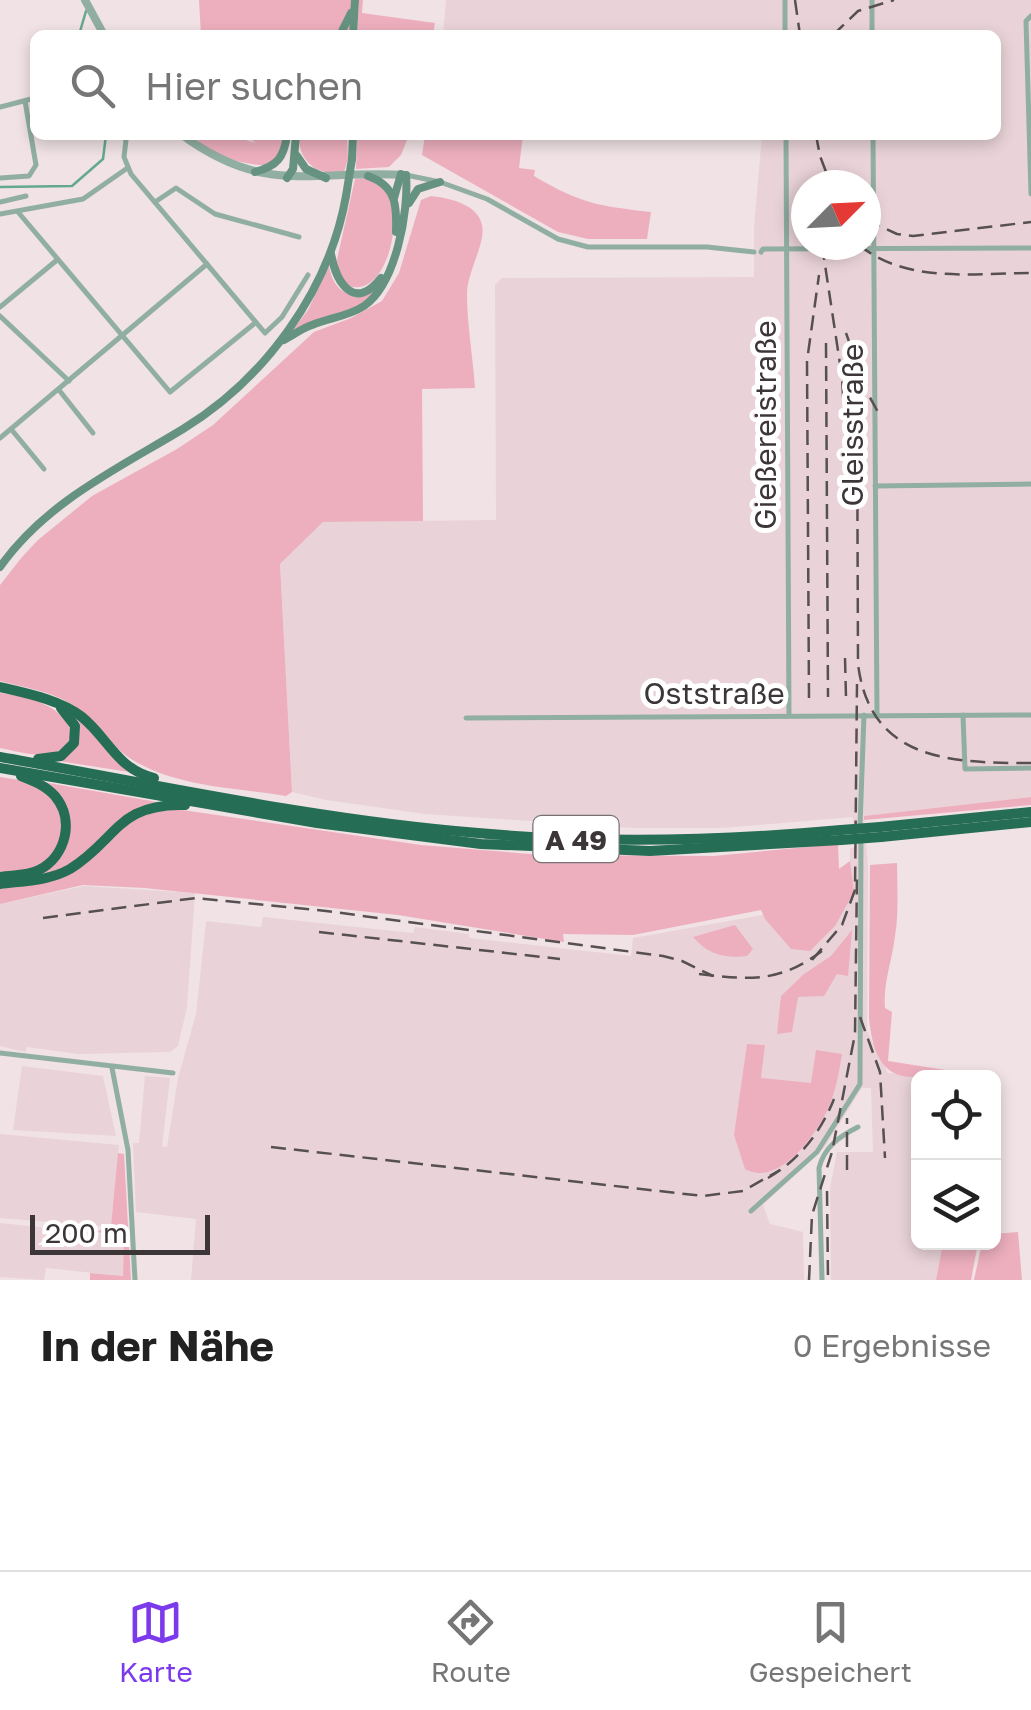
<!DOCTYPE html>
<html lang="de">
<meta charset="utf-8">
<style>
:root{--surface:#fff;--page:#f2f2f2;--text:#222;--muted:#767676;--line:#e0e0e0;--accent:#7c3aed}
body{margin:0;font-family:"Golos Text",sans-serif;background:var(--page);color:var(--text)}
.controls{position:absolute;right:30px;bottom:30px;display:grid;overflow:hidden;border-radius:15px;box-shadow:0 5px 15px #0003}
.controls button{width:90px;height:90px;display:grid;place-items:center;padding:0;border:0;border-bottom:2px solid var(--line);background:var(--surface);color:var(--text);font:50px sans-serif}
.compass{position:absolute;left:791px;top:170px;width:90px;height:90px;border-radius:50%;background:var(--surface);box-shadow:0 5px 15px #0003;rotate:66deg}
.scale{position:absolute;left:30px;bottom:25px;width:180px;box-sizing:border-box;padding-left:10px;border:5px solid #3c3638;border-top:0;font-size:28px;line-height:35px;white-space:nowrap;color:#3c3638;-webkit-text-stroke:8px #fff;paint-order:stroke}
.list{margin:0;padding:0;list-style:none}
h2{display:flex;justify-content:space-between;align-items:center;height:130px;margin:0;padding:0 40px;font-size:42px}
h2 small{font-size:32px;font-weight:400;color:var(--muted)}
.icon{flex:none;width:55px;height:55px;fill:none;stroke:currentColor;stroke-width:2;stroke-linecap:round;stroke-linejoin:round}
.map{position:relative;flex:none;width:1031px;height:1280px;overflow:hidden}
.search{position:absolute;background:var(--surface);box-shadow:0 5px 15px #0003;left:30px;right:30px;top:30px;height:110px;display:flex;align-items:center;gap:25px;box-sizing:border-box;padding:0 35px;border-radius:15px;color:var(--muted);font-size:38px}
.sheet{height:290px;background:var(--surface)}
nav{display:flex;justify-content:space-around;align-items:center;box-sizing:border-box;height:140px;border-top:2px solid var(--line);background:var(--surface);font-size:28px;color:var(--muted)}
nav a{display:grid;justify-items:center;gap:5px}
nav .on{color:var(--accent)}
.map>svg:first-child{display:block}
.built{fill:#e9d3d8;fill-rule:evenodd}
.green{fill:#edafbe}
.lines{fill:none;stroke-linecap:round;stroke-linejoin:round}
.stream{stroke:#63a98e;stroke-width:2.5}
.minor{stroke:#91aea2;stroke-width:5}
.tertiary{stroke:#91aea2;stroke-width:8}
.secondary{stroke:#669381;stroke-width:8}
.motorway{stroke:#256e55;stroke-width:10}
.rail{stroke:#575052;stroke-width:2.5;stroke-dasharray:15 8;stroke-linecap:butt}
.secondary-bridge{stroke:#669381;stroke-width:8}
.motorway-bridge{stroke:#256e55;stroke-width:10}
.labels{text-anchor:middle;dominant-baseline:central;stroke-width:10;stroke-linejoin:round;paint-order:stroke}
.shield{fill:#fff;stroke:#767274;stroke-width:2.5}
.shield-label{font-size:28px;font-weight:bold;fill:#3c3638}
.street-label{font-size:30px;fill:#3c3638;stroke:#fff}
</style>
<div class="map">
<svg width="1031" height="1280" viewBox="0 0 1031 1280">
<rect width="100%" height="100%" fill="#f0e2e5"/>
<g class="built">
<path d="M446,0h585v797l-167,19 4,51 -1,164 21,42 44,2 2,-4v6l-16,1v164l25,1 -7,37h-105l-1,-92 7,-36h36l-2,-64h-9l-38,60 -61,57 7,19 33,8 1,48h-613l5,-61 -60,-7 -3,-69h6l6,-67 25,2 -8,68 5,1 11,-69 18,-64 10,-93 55,6 2,-10 150,16 2,-6 54,7v4l162,18 2,-18 209,-37 8,-8v-44l5,-2 -2,-30 -131,11h-89l-208,-14 -99,-14 -34,-8 -12,-228 43,-42 173,-2 -1,-235 7,-7 252,-1v-51l8,-91h234v-100h-553zM806,185h60v60h-60z"/>
<path d="M84,886l111,7 -8,114 -9,39 -8,6 -92,2 -51,-7 -2,5 -25,-6v-142z"/>
<path d="M22,1066l81,10 13,60 -103,-6z"/>
<path d="M0,1134l119,11 -8,82 -111,-9z"/>
<path d="M0,1223l124,13 -1,40 -77,-8 -2,12 -44,-3z"/>
</g>
<g class="green">
<path d="M199,0h158l-9,35h-147z"/>
<path d="M359,0h4l-1,13 73,10 -2,12h-76z"/>
<path d="M190,135h38l28,8 -12,-8h42l-5,17 -12,13c-30,1 -56,-11 -79,-30z"/>
<path d="M299,135h48l1,24 -4,13c-26,5 -46,-10 -45,-37z"/>
<path d="M357,135h52l-8,20 -12,12 -33,2z"/>
<path d="M425,135h98l-4,33 16,2 -1,6c47,28 65,30 117,36l-4,27h-59l-30,-7 -136,-77z"/>
<path d="M367,178c9,6 19,11 23,21 12,26 -5,102 -44,86l-10,-21 19,-85z"/>
<path d="M431,196c18,2 47,8 51,29 4,18 -15,47 -15,69 0,31 6,63 8,94l-53,1 1,132 -100,1 -43,42 12,228 -6,4c-49,-8 -106,-9 -150,-34 -23,-13 -37,-35 -57,-52 -21,-18 -53,-22 -79,-29v-96l22,-28 16,-17 54,-44 85,-47 36,-24 101,-93 37,-14 31,-17 17,-28 22,-73z"/>
<path d="M329,266c4,26 23,36 47,24l-14,14 -70,27 16,-21z"/>
<path d="M0,693c30,4 66,12 73,45 -16,26 -48,15 -73,10z"/>
<path d="M68,711l16,13 45,48 -70,-11 17,-16z"/>
<path d="M0,777c12,2 27,3 39,9 26,15 31,56 6,75 -14,10 -28,11 -45,13z"/>
<path d="M43,782l114,20c-13,3 -25,8 -36,16 -21,16 -53,62 -83,56l8,-5 23,-46z"/>
<path d="M1031,797v8l-167,15v-4z"/>
<path d="M162,807l259,38 121,10 172,1 124,-12 1,25 11,-8 4,31 -19,34 -25,25 -19,-2 -26,-30 -4,-9 -128,25 -70,-1 1,8 -166,-27 -253,-27 -62,-3 -83,19v-16l54,-8 88,-66z"/>
<path d="M897,863c0,24 2,49 -2,73 -3,26 -12,46 -10,72l7,4 -4,49 102,16h-56v-4c-46,14 -61,-12 -65,-55l1,-153z"/>
<path d="M735,925l18,24 -6,7c-21,3 -40,-2 -54,-19z"/>
<path d="M852,930l-4,46 -11,-2 -13,22 -26,1 -6,35 -15,2 4,-38 23,-22 27,-18z"/>
<path d="M747,1044l18,1 -4,33 50,5 5,-33 26,4c-3,18 -6,37 -14,55 -13,27 -50,79 -83,60l-11,-34z"/>
<path d="M118,1153l6,1 7,126h-41v-7l33,3 1,-40 -29,-4 16,-6z"/>
<path d="M1018,1232l4,48h-48l8,-37 12,-1v-8z"/>
<path d="M943,1243h35l-7,37h-35z"/>
</g>
<g class="lines">
<g class="stream">
<path d="M79,35l7,-24"/>
<path d="M0,187l72,-1 31,-27 3,-24"/>
</g>
<g class="minor">
<path d="M785,0v35"/>
<path d="M872,0v35"/>
<path d="M1031,16l-5,5 5,173"/>
<path d="M0,107l35,-9"/>
<path d="M122,135l4,5 -2,17 7,17 134,159 17,-16 26,-42"/>
<path d="M786,135l3,580"/>
<path d="M873,135l4,580"/>
<path d="M406,175l34,7 47,17 71,40 30,8h119l47,5"/>
<path d="M0,178l29,-2 7,-11 -11,-64"/>
<path d="M0,202l26,-6"/>
<path d="M155,202l21,-14 39,26 84,23"/>
<path d="M18,212l152,180 85,-69"/>
<path d="M0,214l83,-15 43,-30"/>
<path d="M761,252l2,-3 268,-1"/>
<path d="M0,307l57,-47"/>
<path d="M0,316l69,65"/>
<path d="M59,390l34,43"/>
<path d="M11,429l33,40"/>
<path d="M0,438l207,-174"/>
<path d="M875,486l156,-2"/>
<path d="M963,715l2,54 66,-1"/>
<path d="M466,718l565,-3"/>
<path d="M860,826l4,-111"/>
<path d="M0,1053l173,20"/>
<path d="M112,1068l16,82 7,130"/>
<path d="M751,1211l66,-59 43,-68 1,-247"/>
<path d="M822,1280l-3,-112c5,-21 21,-32 39,-41"/>
</g>
<g class="tertiary">
<path d="M85,0l19,35"/>
<path d="M182,135c85,62 132,34 224,40"/>
</g>
<g class="secondary">
<path d="M340,35l11,-22"/>
<path d="M353,35l2,-35"/>
<path d="M297,156l9,13 20,9"/>
<path d="M352,159l1,-24"/>
<path d="M255,172c22,-6 29,-14 32,-37"/>
<path d="M368,176c28,10 29,29 28,56"/>
<path d="M287,178l6,-9 3,-34"/>
<path d="M394,198l7,-24"/>
<path d="M409,203l9,-14 22,-7"/>
<path d="M331,254c5,29 24,58 50,24"/>
<path d="M284,340c10,-5 18,-12 28,-15 17,-7 37,-9 52,-19 32,-22 45,-95 42,-131"/>
<path d="M0,567c46,-65 117,-98 183,-138 82,-50 146,-138 163,-233"/>
</g>
<g class="motorway">
<path d="M0,687c26,6 61,13 82,30 26,21 35,52 72,61"/>
<path d="M0,757c158,28 318,63 478,76 121,11 242,8 363,-3"/>
<path d="M38,759l23,-3 13,-13 1,-17 -14,-18"/>
<path d="M0,768l317,55 164,21 169,7 191,-11"/>
<path d="M880,827l151,-15"/>
<path d="M881,837l150,-15"/>
<path d="M0,877c13,-2 27,-1 39,-7 27,-14 36,-50 16,-74 -9,-10 -21,-15 -34,-20"/>
<path d="M0,884c23,-3 49,-3 70,-15 47,-29 47,-66 115,-64"/>
</g>
<g class="rail">
<path d="M795,0l5,35"/>
<path d="M833,35l25,-24 36,-11"/>
<path d="M816,135l4,21 11,29"/>
<path d="M866,220l31,14 16,2 118,-14"/>
<path d="M804,238l2,-5"/>
<path d="M822,245l20,132 2,36"/>
<path d="M859,245c48,39 114,28 172,28"/>
<path d="M846,333l21,59 12,22"/>
<path d="M826,343l2,354"/>
<path d="M857,391l1,273c12,98 95,99 173,99"/>
<path d="M845,658l1,39"/>
<path d="M809,698l-2,-337 12,-86"/>
<path d="M43,918l153,-20 130,13 337,45 19,5 31,15"/>
<path d="M319,932l241,27"/>
<path d="M812,960l30,-35 13,-35 2,-206"/>
<path d="M699,974c51,6 80,9 123,-23"/>
<path d="M860,1017l20,55 5,86"/>
<path d="M271,1147l432,49 40,-5 37,-21"/>
<path d="M847,1170v-52"/>
<path d="M768,1178c31,-18 53,-46 66,-79"/>
<path d="M827,1191l1,89"/>
<path d="M809,1280l3,-65 20,-63 23,-118 2,-161"/>
</g>
<path class="secondary-bridge" d="M346,196l6,-37"/>
<g class="motorway-bridge">
<path d="M841,830l39,-3"/>
<path d="M841,840l40,-3"/>
</g>
</g>
<g class="labels">
<rect class="shield" x="533.5" y="816" width="85" height="46" rx="8"/>
<g class="shield-label">
<text x="576" y="839">A 49</text>
</g>
<g class="street-label">
<text transform="translate(765 425) rotate(-90)">Gießereistraße</text>
<text transform="translate(852 425) rotate(-90)">Gleisstraße</text>
<text x="714" y="693">Oststraße</text>
</g>
</g>
</svg>
<div class="controls">
<button><svg class="icon" aria-label="locate" viewBox="0 0 24 24"><circle cx="12" cy="12" r="6"/><path d="M12 2v4M12 18v4M2 12h4M18 12h4"/></svg></button>
<button><svg class="icon" aria-label="layers" viewBox="0 0 24 24"><path d="M12 4l9 5-9 5-9-5zM3 14l9 5 9-5"/></svg></button>
</div>
<svg class="compass" viewBox="-18 -18 36 36"><path d="M0-13l5 13h-10z" fill="#e53935"/><path d="M0 13l5-13h-10z" fill="#767676"/></svg>
<div class="scale">200 m</div>
<div class="search"><svg class="icon" aria-label="search" viewBox="0 0 24 24"><circle cx="10" cy="10" r="6"/><path d="M15 15l6 6"/></svg>Hier suchen</div>
</div>
<section class="sheet">
<h2>In der Nähe<small>0 Ergebnisse</small></h2>
<ul class="list">
</ul>
</section>
<nav>
<a class="on"><svg class="icon" aria-label="map" viewBox="0 0 24 24"><path d="M3 6l6-2 6 2 6-2v14l-6 2-6-2-6 2zM9 4v14M15 6v14"/></svg>Karte</a>
<a><svg class="icon" aria-label="directions" viewBox="0 0 24 24"><path d="M12 3l9 9-9 9-9-9zM9 14v-3h6M13 9l2 2-2 2"/></svg>Route</a>
<a><svg class="icon" aria-label="saved" viewBox="0 0 24 24"><path d="M7 4h10v16l-5-4-5 4z"/></svg>Gespeichert</a>
</nav>
